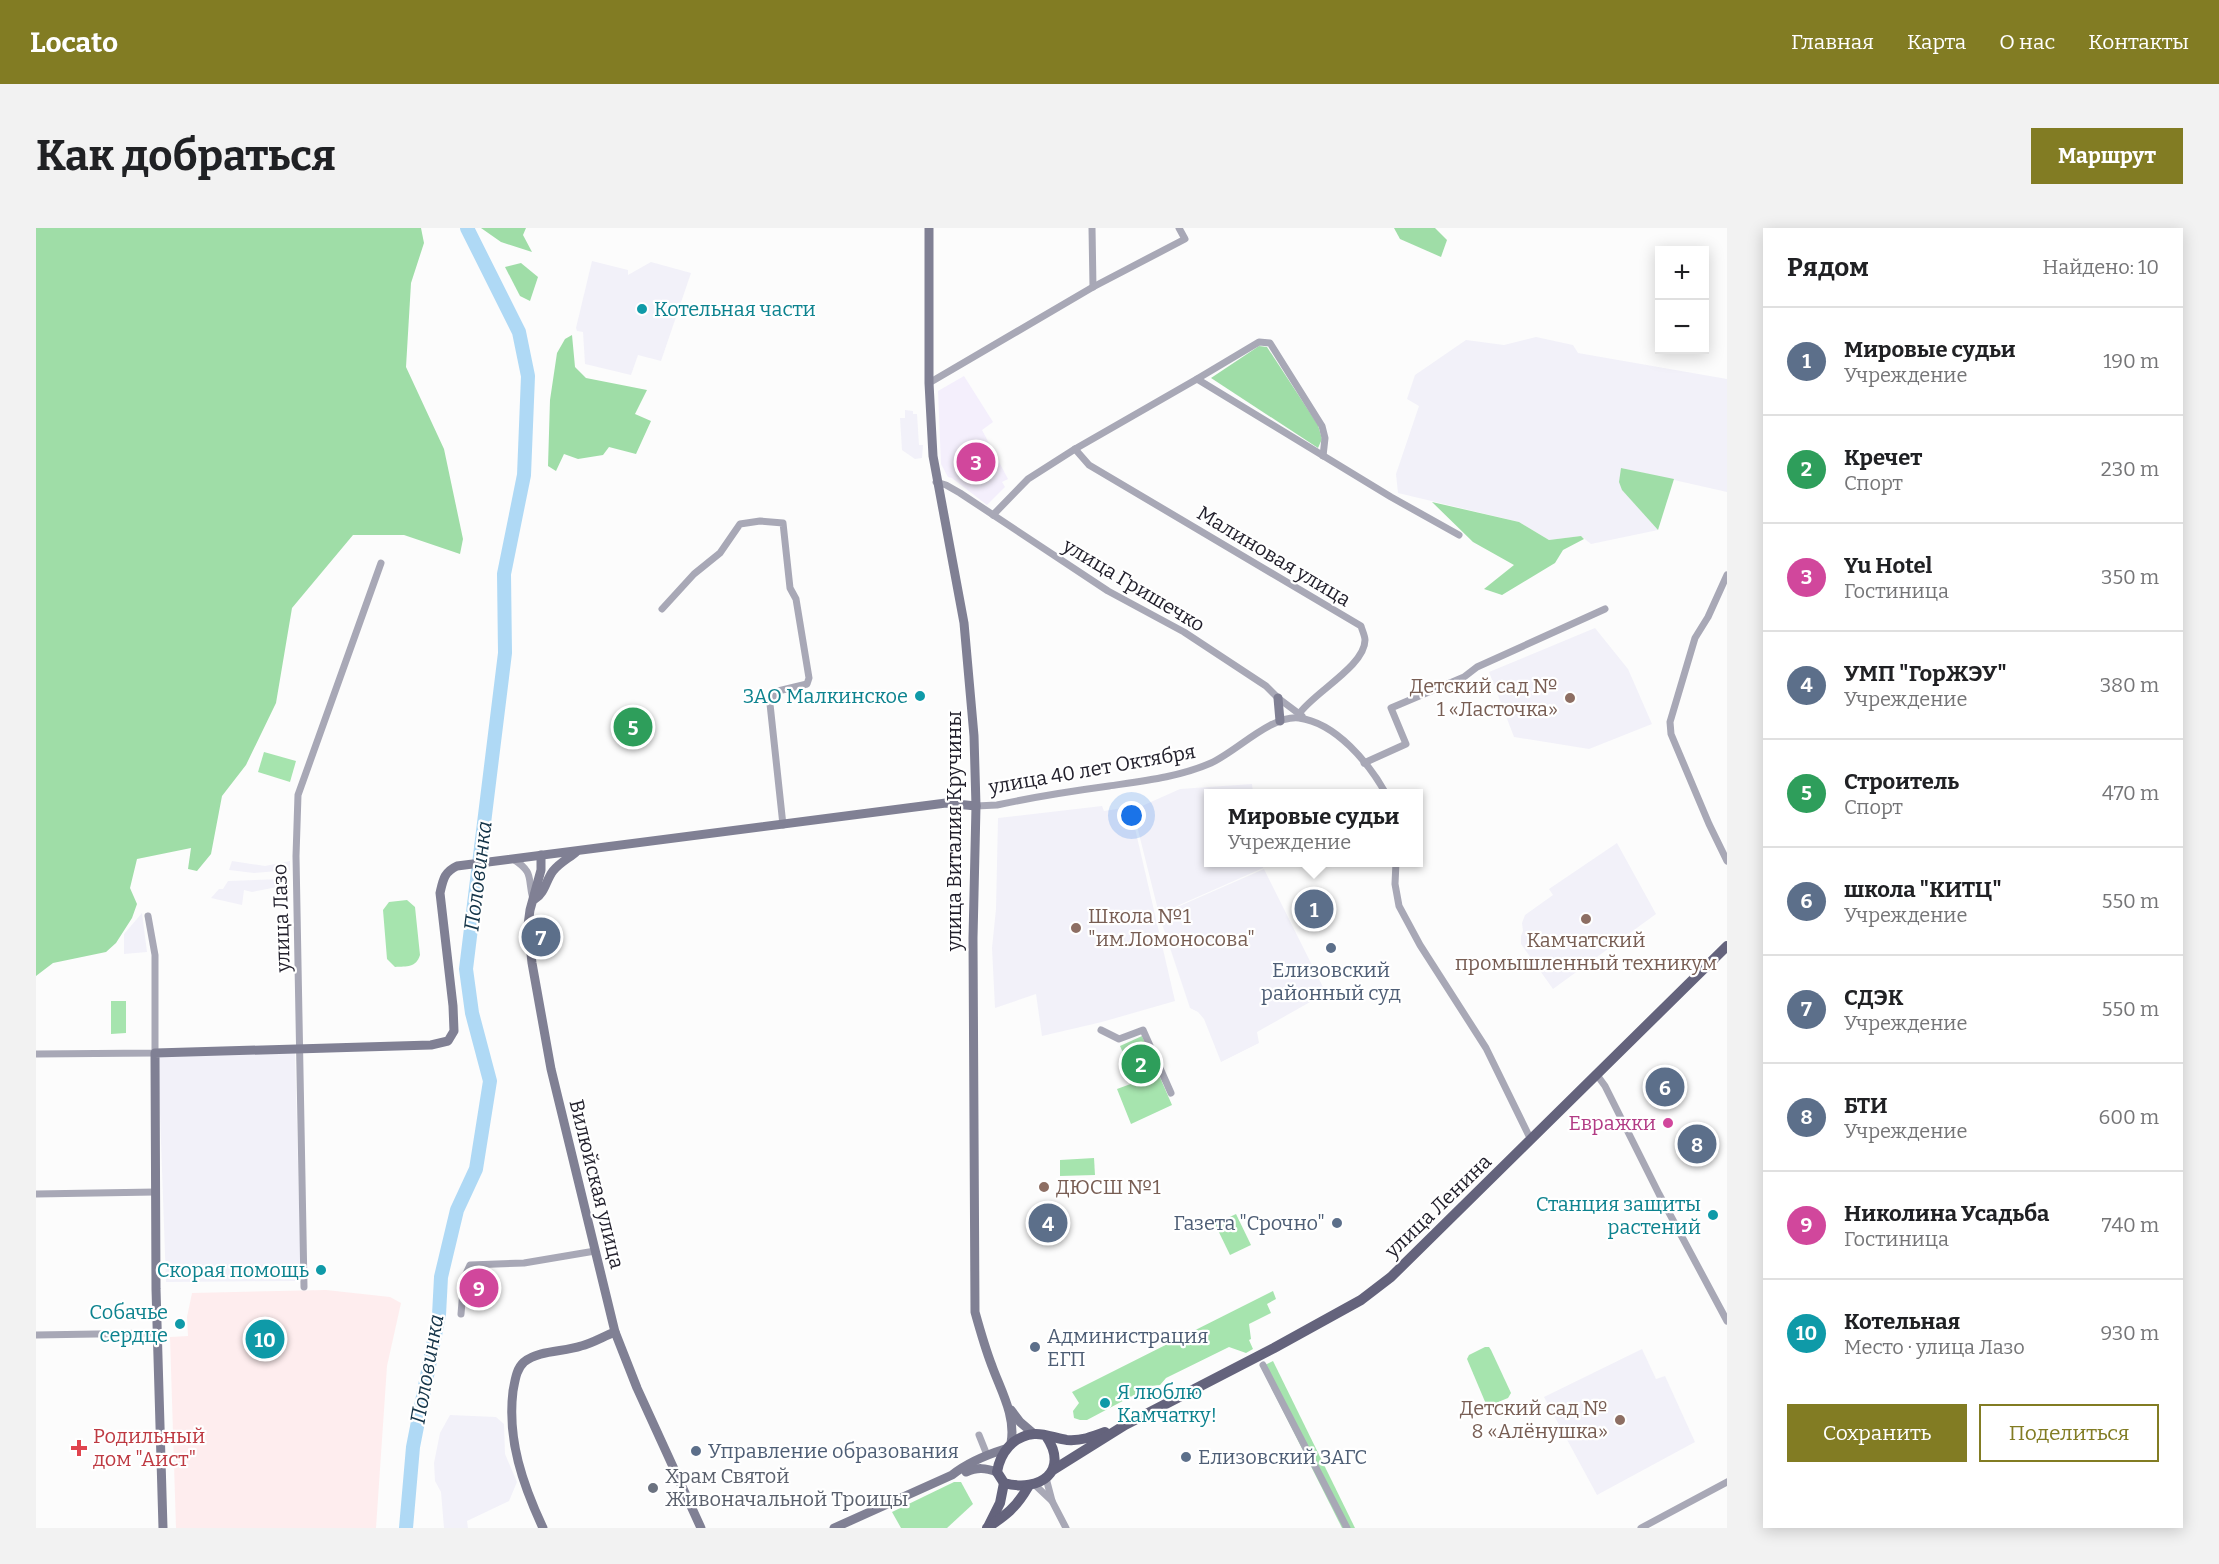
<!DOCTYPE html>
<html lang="ru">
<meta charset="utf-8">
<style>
:root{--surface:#fff;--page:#f2f2f2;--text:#202124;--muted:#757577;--line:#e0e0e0;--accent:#827c23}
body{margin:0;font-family:Bitter,serif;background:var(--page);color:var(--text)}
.controls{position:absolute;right:18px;top:18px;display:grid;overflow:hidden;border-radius:0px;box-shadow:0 3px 15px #0003}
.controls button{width:54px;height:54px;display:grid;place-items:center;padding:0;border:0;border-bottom:2px solid var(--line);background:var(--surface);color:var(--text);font:30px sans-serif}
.you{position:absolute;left:1096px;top:588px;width:21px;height:21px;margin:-15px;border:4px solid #fff;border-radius:50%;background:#1a73e8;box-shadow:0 0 0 9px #1a73e833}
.badge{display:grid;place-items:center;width:39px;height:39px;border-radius:50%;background:var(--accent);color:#fff;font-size:20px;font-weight:700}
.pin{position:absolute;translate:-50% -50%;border:3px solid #fff;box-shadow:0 2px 6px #0006}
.popup{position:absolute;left:1168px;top:561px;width:219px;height:78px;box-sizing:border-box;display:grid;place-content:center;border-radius:0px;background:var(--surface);filter:drop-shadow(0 2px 4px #0005);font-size:20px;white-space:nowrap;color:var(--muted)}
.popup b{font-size:22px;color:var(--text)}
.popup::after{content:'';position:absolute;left:50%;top:100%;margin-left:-12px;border:12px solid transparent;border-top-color:var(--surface)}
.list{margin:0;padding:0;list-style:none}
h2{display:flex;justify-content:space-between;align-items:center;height:78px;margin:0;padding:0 24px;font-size:26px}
h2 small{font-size:20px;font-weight:400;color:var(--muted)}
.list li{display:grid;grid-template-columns:39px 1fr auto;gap:18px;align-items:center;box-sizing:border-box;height:108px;padding:0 24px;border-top:2px solid var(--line)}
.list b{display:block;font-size:22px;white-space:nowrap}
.list p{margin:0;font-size:20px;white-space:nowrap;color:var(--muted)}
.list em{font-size:20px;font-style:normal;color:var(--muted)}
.actions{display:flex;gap:12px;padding:18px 24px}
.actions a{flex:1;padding:14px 0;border:2px solid var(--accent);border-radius:0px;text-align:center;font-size:21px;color:var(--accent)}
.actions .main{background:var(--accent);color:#fff}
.map{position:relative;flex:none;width:1691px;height:1300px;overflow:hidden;border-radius:0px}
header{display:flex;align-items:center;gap:36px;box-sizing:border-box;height:84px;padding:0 30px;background:var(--accent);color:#fff}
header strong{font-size:28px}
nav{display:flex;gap:33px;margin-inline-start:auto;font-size:21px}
.intro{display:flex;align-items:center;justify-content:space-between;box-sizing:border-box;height:144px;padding:0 36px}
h1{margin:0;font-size:42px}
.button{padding:15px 27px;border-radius:0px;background:var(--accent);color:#fff;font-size:21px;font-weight:700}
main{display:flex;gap:36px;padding:0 36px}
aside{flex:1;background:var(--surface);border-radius:0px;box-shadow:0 3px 15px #0003}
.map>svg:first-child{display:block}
.commercial{fill:#f4effc}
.built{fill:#f2f1f9}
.medical{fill:#feedee}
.green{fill:#a6e4ae}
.forest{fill:#9fdda7}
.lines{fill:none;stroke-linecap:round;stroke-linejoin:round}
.river{stroke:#afd9f5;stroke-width:14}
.street{stroke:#a8a8b6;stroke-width:7}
.secondary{stroke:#808094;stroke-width:9}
.primary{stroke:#64637c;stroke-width:10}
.culture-dot{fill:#0f9aa8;stroke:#fff;stroke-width:2}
.education-dot{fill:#8d6e63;stroke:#fff;stroke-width:2}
.service-dot{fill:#5c6f8a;stroke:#fff;stroke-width:2}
.hotel-dot{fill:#d1479c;stroke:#fff;stroke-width:2}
.health-dot{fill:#e0444e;stroke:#fff;stroke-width:2}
.worship-dot{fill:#6b7280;stroke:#fff;stroke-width:2}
.labels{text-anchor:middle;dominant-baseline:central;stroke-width:4.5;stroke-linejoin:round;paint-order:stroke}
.culture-label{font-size:20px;fill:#0d838f;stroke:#fff;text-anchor:end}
.street-label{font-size:20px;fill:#22202c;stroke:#fff}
.education-label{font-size:20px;fill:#785e54;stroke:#fff;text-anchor:end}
.service-label{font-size:20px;fill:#4e5e75;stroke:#fff;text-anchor:start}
.hotel-label{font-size:20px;fill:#b23c85;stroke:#fff;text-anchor:end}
.health-label{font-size:20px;fill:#be3a42;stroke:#fff;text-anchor:start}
.worship-label{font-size:20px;fill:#5b616d;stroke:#fff;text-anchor:start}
.water-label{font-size:21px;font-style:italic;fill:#143448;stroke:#fff}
</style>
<header>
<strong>Locato</strong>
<nav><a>Главная</a><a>Карта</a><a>О нас</a><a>Контакты</a></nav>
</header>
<div class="intro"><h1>Как добраться</h1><a class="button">Маршрут</a></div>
<main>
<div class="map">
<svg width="1691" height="1300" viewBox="0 0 1691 1300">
<rect width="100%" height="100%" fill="#fcfcfc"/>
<path class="commercial" d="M928,148l29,46 -11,8 26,49 -6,3 3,5 -18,18 -35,-27 -4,-1 -7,-13 -3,-73z"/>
<g class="built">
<path d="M556,33l36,9v5l23,-13 40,11 -30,88 -23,-6 -7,20 -46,-11 -2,-32 -6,-1 -1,-3z"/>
<path d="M1500,109l37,8 5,8 149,26v113l-106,-24 1,22 36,40 -67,14 -10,-8 -32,4 -30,-18 -121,-29 -2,-19 23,-68 -12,-7 8,-24 51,-35 38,5z"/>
<path d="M869,182l8,1v3h4l2,31h4l-1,13 -7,1 -13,-9 -2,-32h5z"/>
<path d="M1559,400l33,41 24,55 -63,25 -75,-12 -25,-65z"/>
<path d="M1216,556l1,9 -44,1v68l54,1v5l-104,46 -26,-104 47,-21z"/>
<path d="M1066,578l2,5 18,-3 9,3 44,190 -73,21 -60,14 -6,-42 -41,14 -3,-60 4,-39 2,-91z"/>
<path d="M1581,615l39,71 -103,75 -32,-45v-8l2,-5 -1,-8 3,-8 28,-20 -4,-6z"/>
<path d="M196,633l33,5 25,-5v9l-36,3 -25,-3z"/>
<path d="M1228,641l62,124 -69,39 2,11 -38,19 -17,-43 -6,-7 -8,-4 -31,-93z"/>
<path d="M247,651v7l-31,6 -8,-2 -2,15 -31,-7 8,-9h4l5,-8z"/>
<path d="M106,685l5,39 -23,2v-20z"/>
<path d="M259,824l6,229 -135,1 -8,-225z"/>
<path d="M1606,1121l14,30 9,-3 30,66 -98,53 -53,-98z"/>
<path d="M414,1187l46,2 8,7 1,30 12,28 -8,19 -42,20 1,7h-24l-3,-36 -6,-11 -1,-18 6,-30z"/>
</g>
<path class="medical" d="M290,1062l64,7 11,6 -14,63 -11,162h-200l-6,-191 18,-1 -1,-19 5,-24z"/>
<g class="green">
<path d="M228,524l32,9 -6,21 -32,-10z"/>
<path d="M371,672l8,7 5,48c-4,13 -13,11 -25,12l-8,-8 -4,-49 6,-8z"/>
<path d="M75,773h15v32l-15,1z"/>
<path d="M1106,808l30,69 -41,19 -14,-35 19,-7 -16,-36z"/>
<path d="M1058,930l1,17 -35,1v-16z"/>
<path d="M1200,986l15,31 -21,10 -15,-31z"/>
<path d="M1237,1063l3,8 -9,5 4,9 -22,11 2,15 -2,1 4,9 -7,4 -17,-6 -63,31 -6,7 -9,1 -64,34h-7l-6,-2 -1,-7 6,-8 -7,-11z"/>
<path d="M1449,1119h4l2,3 20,43 -3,5 -17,7 -5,-1 -19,-45 2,-4z"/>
<path d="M1237,1133l82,167h-13l-81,-161z"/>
<path d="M918,1254h7l12,22 -26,24h-46l-9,-16z"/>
</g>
<g class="forest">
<path d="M0,0h385l3,15 -13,40 -5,84 38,82 19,90 -3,15 -56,-19h-51l-61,73 -16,95 -30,62 -24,31 -11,58 -14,17 -9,-2 3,-21 -54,11 -7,29 7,16 -5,14 -16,25 -10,9 -53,11 -17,13z"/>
<path d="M445,0h45l-3,7 9,17 -31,-10z"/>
<path d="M1358,0h41l12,12 -6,17 -41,-18z"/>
<path d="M485,35l17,14 -8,24 -10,-5 -15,-29z"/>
<path d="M536,107l3,32 11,11 61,12 -12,24 16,7 -15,33 -27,-7 -6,8 -25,4 -14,-5 -8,17 -8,-5 2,-66 7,-47 8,-14z"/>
<path d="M1223,118l8,1 51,78 4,14 -4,9 -107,-70z"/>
<path d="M1585,240l53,11 -16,51 -36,-40 -3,-8z"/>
<path d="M1396,274l87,20 30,18 32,-4 3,3 -21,11 -8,13 -53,32 -18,-6 30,-24 -41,-23z"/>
</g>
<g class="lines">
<path class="river" d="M370,1300l7,-81 26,-132 2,-38 16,-67 19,-41 14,-88 -18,-68 -6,-44 39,-316 -1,-79 20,-99 4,-99 -9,-44 -52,-104"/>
<g class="street">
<path d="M1056,0l1,59"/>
<path d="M1161,151l62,-37 11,1 52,83 3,12 -2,18"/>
<path d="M893,155l164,-96 92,-48 -6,-11"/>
<path d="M1039,221l14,16 272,161c1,4 4,10 4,14 0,26 -52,53 -66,74"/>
<path d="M900,254l10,3 14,8 148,98 76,41 82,54 12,12 24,18"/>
<path d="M957,287l35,-36 47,-30 122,-70 194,118 68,38"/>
<path d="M1691,347l-19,42 -13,21 -25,84 1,12 38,90 18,37"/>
<path d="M626,381l32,-35 26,-21 20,-29 20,-3 23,2 7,65 6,11 13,79 -2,6 -29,7 -8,13 13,121"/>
<path d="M1328,535l42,-19 -15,-36 73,-31 13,-10 128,-58"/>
<path d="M940,578l21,-1c37,-8 75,-14 112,-19 34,-5 70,-9 102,-23 25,-11 60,-48 88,-45 37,5 70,45 87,76"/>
<path d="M477,631c22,14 14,19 20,40"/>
<path d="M1360,634l-1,22 4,22 21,39 66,103 45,92"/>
<path d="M1065,802l18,9 24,-9 28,63"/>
<path d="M0,826l119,-1v-98l-7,-39"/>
<path d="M1561,847l8,11 54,108 68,127"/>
<path d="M0,966l119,-2"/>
<path d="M268,1059l-8,-431 2,-61 83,-232"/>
<path d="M425,1086l3,-36 6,-13 54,-2 71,-12"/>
<path d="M0,1107l121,-2"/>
<path d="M1227,1137l84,163"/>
<path d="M943,1207l8,20"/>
<path d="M1010,1250l6,23 14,27"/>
<path d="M999,1257l17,16"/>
<path d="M1605,1300l86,-46"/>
</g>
<g class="secondary">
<path d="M893,0v155l4,73 31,167 10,113 2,70 -3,132 2,374c5,18 10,36 17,54 9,25 24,50 19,77"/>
<path d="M1242,470l2,23"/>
<path d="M505,627v15l-11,40 -2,15 4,38 19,106 64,263 22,56 64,140"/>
<path d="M499,671c10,-6 11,-19 18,-28 6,-8 16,-13 23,-19"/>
<path d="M975,1182l9,12 14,12"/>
<path d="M930,1244c12,-5 19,-4 31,0"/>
<path d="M127,1300l-7,-239 -1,-236 276,-8 17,-4 6,-10 -1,-25 -13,-113c3,-13 4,-21 17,-27l489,-63 30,3"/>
<path d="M507,1300c-20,-43 -36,-88 -30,-137 2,-10 3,-22 11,-29 15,-12 40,-10 57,-16 12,-3 23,-10 34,-14"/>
<path d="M798,1300l118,-53c15,-12 34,-20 53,-26"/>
</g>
<g class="primary">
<path d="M1010,1208c24,35 -6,57 -42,47l-7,-11c3,-19 16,-36 37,-38 11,-1 23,5 33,6 14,1 25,-3 38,-8"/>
<path d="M1017,1242l72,-45 149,-77 87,-48 30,-23 336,-331"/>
<path d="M953,1297l11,-22 4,-20"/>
<path d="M951,1300c19,-13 29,-20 41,-41"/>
</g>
</g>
<g class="culture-dot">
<circle cx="606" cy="81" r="6"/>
<circle cx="884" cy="468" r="6"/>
<circle cx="1677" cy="987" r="6"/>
<circle cx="285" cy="1042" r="6"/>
<circle cx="144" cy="1096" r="6"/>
<circle cx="1069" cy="1175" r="6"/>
</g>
<g class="education-dot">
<circle cx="1534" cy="470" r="6"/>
<circle cx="1550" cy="691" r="6"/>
<circle cx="1040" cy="700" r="6"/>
<circle cx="1008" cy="959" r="6"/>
<circle cx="1584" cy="1192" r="6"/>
</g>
<g class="service-dot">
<circle cx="1295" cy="720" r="6"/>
<circle cx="1301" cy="995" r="6"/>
<circle cx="999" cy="1119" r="6"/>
<circle cx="660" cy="1223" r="6"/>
<circle cx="1150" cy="1229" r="6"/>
</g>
<circle class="hotel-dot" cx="1632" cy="895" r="6"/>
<path class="health-dot" d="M40 1211h6v6h6v6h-6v6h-6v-6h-6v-6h6z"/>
<circle class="worship-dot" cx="617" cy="1260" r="6"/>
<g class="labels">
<g class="culture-label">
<text x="618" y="81" text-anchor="start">Котельная части</text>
<text x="872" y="468">ЗАО Малкинское</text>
<text x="1665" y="976">Станция защиты<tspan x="1665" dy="23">растений</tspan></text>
<text x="273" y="1042">Скорая помощь</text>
<text x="132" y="1084">Собачье<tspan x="132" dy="23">сердце</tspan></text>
<text x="1081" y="1164" text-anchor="start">Я люблю<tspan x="1081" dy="23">Камчатку!</tspan></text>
</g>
<g class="street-label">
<text transform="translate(1238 328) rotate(31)">Малиновая улица</text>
<text transform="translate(1098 357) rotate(31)">улица Гришечко</text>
<text transform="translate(1056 541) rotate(-10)">улица 40 лет Октября</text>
<text transform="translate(918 603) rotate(-90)">улица Виталия Кручины</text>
<text transform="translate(245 690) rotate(-92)">улица Лазо</text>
<text transform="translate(561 956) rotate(76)">Вилюйская улица</text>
<text transform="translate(1402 978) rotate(-44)">улица Ленина</text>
</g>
<g class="education-label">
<text x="1522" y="458">Детский сад №<tspan x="1522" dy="23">1 «Ласточка»</tspan></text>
<text x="1052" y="688" text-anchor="start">Школа №1<tspan x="1052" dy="23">"им.Ломоносова"</tspan></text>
<text x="1550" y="712" text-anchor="middle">Камчатский<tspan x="1550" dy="23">промышленный техникум</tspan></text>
<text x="1020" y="959" text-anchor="start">ДЮСШ №1</text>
<text x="1572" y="1180">Детский сад №<tspan x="1572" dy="23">8 «Алёнушка»</tspan></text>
</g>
<g class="service-label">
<text x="1295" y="742" text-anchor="middle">Елизовский<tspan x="1295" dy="23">районный суд</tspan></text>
<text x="1289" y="995" text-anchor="end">Газета "Срочно"</text>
<text x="1011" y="1108">Администрация<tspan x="1011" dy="23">ЕГП</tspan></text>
<text x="672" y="1223">Управление образования</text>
<text x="1162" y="1229">Елизовский ЗАГС</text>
</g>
<g class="hotel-label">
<text x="1620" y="895">Евражки</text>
</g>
<g class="health-label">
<text x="57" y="1208">Родильный<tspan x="57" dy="23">дом "Аист"</tspan></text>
</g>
<g class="worship-label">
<text x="629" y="1248">Храм Святой<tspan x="629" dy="23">Живоначальной Троицы</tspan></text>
</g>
<g class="water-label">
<text transform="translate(442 648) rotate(-83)">Половинка</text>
<text transform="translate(391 1141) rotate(-80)">Половинка</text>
</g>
</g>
</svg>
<div class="controls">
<button>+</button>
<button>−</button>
</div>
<div class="you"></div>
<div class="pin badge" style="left:1278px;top:681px;background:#5c6f8a">1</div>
<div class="popup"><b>Мировые судьи</b>Учреждение</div>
<div class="pin badge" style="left:1105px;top:836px;background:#2e9e5b">2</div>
<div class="pin badge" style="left:940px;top:234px;background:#d1479c">3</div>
<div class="pin badge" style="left:1012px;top:995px;background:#5c6f8a">4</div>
<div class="pin badge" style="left:597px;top:499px;background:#2e9e5b">5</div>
<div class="pin badge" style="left:1629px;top:859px;background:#5c6f8a">6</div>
<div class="pin badge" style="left:505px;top:709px;background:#5c6f8a">7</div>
<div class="pin badge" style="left:1661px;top:916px;background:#5c6f8a">8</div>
<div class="pin badge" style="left:443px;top:1060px;background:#d1479c">9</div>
<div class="pin badge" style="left:229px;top:1111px;background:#0f9aa8">10</div>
</div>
<aside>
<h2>Рядом<small>Найдено: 10</small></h2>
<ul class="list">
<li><span class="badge" style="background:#5c6f8a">1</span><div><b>Мировые судьи</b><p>Учреждение</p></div><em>190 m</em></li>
<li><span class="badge" style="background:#2e9e5b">2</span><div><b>Кречет</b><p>Спорт</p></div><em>230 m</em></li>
<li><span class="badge" style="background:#d1479c">3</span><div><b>Yu Hotel</b><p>Гостиница</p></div><em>350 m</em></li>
<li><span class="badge" style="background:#5c6f8a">4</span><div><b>УМП &quot;ГорЖЭУ&quot;</b><p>Учреждение</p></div><em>380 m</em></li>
<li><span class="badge" style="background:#2e9e5b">5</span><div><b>Строитель</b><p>Спорт</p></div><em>470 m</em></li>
<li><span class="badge" style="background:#5c6f8a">6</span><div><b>школа &quot;КИТЦ&quot;</b><p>Учреждение</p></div><em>550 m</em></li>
<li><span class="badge" style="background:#5c6f8a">7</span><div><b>СДЭК</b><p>Учреждение</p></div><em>550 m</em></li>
<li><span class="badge" style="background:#5c6f8a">8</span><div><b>БТИ</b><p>Учреждение</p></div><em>600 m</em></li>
<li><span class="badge" style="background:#d1479c">9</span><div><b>Николина Усадьба</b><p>Гостиница</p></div><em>740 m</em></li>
<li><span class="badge" style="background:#0f9aa8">10</span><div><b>Котельная</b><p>Место · улица Лазо</p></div><em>930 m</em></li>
</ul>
<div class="actions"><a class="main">Сохранить</a><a>Поделиться</a></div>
</aside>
</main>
